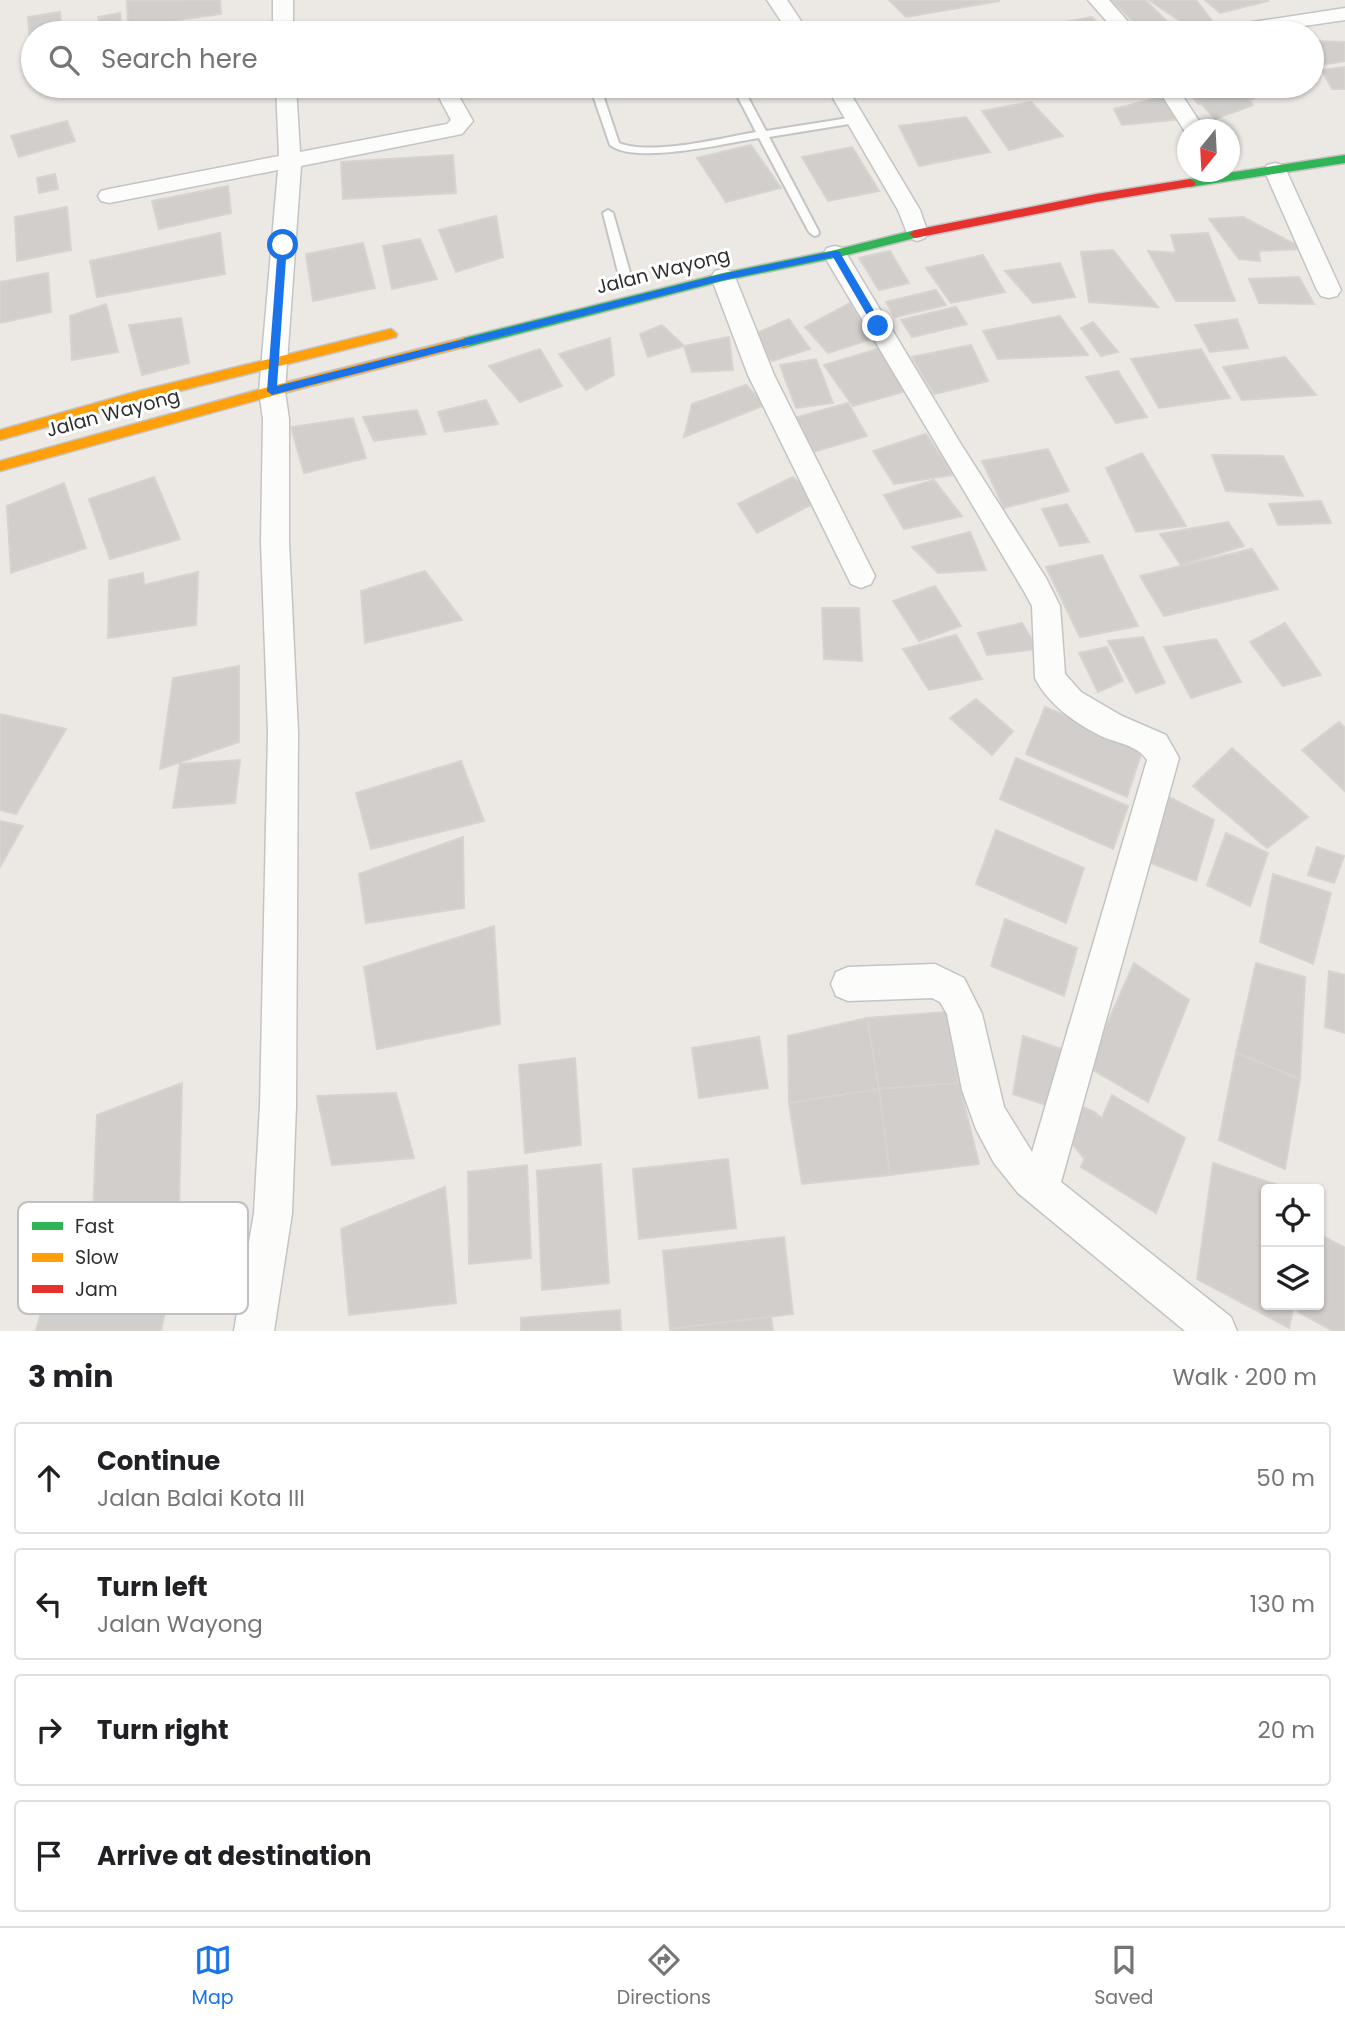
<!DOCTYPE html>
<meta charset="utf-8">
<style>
:root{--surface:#fff;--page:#f6f6f6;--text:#202124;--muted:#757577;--line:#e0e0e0;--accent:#1a73e8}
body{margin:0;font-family:Poppins,sans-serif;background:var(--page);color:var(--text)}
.controls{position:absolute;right:21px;bottom:21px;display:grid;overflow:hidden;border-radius:7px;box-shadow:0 2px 5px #0004}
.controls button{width:63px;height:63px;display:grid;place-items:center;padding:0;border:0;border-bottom:2px solid var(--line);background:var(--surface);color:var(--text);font:35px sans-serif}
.compass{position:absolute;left:1177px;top:119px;width:63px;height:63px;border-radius:50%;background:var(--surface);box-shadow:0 2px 5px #0004;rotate:198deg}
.stop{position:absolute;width:21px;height:21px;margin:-16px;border:5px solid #1a73e8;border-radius:50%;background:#fff}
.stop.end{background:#1a73e8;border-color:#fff;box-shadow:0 2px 7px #0008}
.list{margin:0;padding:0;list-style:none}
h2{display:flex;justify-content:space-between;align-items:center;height:91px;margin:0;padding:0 28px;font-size:30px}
h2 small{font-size:23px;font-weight:400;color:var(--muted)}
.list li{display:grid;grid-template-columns:46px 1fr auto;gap:21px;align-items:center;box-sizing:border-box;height:112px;margin:0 14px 14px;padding:0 14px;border:2px solid var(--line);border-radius:7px}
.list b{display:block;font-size:26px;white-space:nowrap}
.list p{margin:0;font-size:23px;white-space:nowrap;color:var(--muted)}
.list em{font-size:23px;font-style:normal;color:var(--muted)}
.icon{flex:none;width:38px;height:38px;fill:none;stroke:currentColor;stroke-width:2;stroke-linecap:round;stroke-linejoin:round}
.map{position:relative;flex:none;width:1345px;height:1331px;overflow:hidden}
.search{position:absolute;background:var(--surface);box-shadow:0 2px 5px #0004;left:21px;right:21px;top:21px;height:77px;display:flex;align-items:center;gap:18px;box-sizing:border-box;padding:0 24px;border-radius:38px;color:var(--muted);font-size:26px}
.sheet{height:595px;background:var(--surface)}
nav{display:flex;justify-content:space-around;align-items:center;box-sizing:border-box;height:98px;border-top:2px solid var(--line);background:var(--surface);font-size:19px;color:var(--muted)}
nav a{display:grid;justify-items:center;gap:4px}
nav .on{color:var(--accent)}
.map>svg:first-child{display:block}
.building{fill:#d1cecb;stroke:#d7d4d0;stroke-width:2}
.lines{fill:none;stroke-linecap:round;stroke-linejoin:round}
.lane-casing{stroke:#c5c4c5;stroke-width:4}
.street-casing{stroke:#c5c4c5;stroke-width:3}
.fast-casing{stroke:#c5c4c5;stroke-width:3}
.slow-casing{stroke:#c5c4c5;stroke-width:3}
.jam-casing{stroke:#c5c4c5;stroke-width:3}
.lane{fill:#fcfcfb;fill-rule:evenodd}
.street{fill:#fcfcfb;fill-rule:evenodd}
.fast{fill:#30b455;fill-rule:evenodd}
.slow{fill:#ff9f0a;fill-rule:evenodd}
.jam{fill:#e5322d;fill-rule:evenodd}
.route{fill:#1a73e8}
.labels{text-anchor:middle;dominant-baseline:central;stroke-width:6;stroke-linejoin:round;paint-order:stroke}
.street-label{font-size:19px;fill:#2e2e2e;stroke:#fff}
.key{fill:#fff;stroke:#c0c0c0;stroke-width:2}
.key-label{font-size:19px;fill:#2e2e2e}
</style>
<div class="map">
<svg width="1345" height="1331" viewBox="0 0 1345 1331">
<rect width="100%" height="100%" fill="#ece8e4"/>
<g class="building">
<path d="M220,0l1,14 -93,13 -1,-26z"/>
<path d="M889,0h109l1,1 -93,16z"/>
<path d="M1112,0h33l34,33h-35z"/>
<path d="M1149,0h47l17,22 -26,4z"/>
<path d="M1205,0h62l1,1 -48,12z"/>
<path d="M60,12l2,21h-29v9l-3,1 -2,-26z"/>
<path d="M120,13l2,14 -22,3 -2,-13z"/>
<path d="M1092,17l14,16h-44l-8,-9z"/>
<path d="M963,22l11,11h-58z"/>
<path d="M1312,41l33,1v19l-24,4 -9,-18z"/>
<path d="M1345,67v22h-13l-10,-19z"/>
<path d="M1185,86h59l9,13 -55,5z"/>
<path d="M1212,86h27l14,19 -38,14 -25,-28z"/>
<path d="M1253,86h59l-56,5z"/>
<path d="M1161,97l23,22 -62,6 -8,-16z"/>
<path d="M1031,102l32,34 -54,14 -27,-39z"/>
<path d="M966,117l24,35 -71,14 -20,-40z"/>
<path d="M67,121l8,20 -56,16 -8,-21z"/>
<path d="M751,145l30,43 -55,14 -29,-44z"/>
<path d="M852,147l27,44 -51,10 -26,-44z"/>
<path d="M453,155l3,38 -113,6 -2,-37z"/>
<path d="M55,174l3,15 -19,4 -2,-15z"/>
<path d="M228,186l3,27 -72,16 -7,-28z"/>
<path d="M67,207l4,43 -54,11 -2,-44z"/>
<path d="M496,216l7,41 -47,15 -17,-42z"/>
<path d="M1243,217l61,32 -45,2 1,10 -21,-2 -30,-40z"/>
<path d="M220,233l5,41 -128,23 -7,-36z"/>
<path d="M1208,233l27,68h-59l-28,-50 28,2 -5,-18z"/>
<path d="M420,239l17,40 -45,10 -9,-43z"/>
<path d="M363,243l12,45 -62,13 -7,-47z"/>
<path d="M1113,250l45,57 -69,-5 -8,-50z"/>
<path d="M890,251l19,32 -30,7 -20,-32z"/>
<path d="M983,255l22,37 -54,11 -25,-35z"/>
<path d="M1060,263l15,34 -42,6 -28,-32z"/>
<path d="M48,273l3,39 -51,11v-41z"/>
<path d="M1299,277l15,27 -55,-1 -10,-24z"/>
<path d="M936,290l10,15 -51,12 -9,-15z"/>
<path d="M850,303l22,36 -44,14 -23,-26z"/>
<path d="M106,304l12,48 -46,8 -2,-44z"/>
<path d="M956,307l11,17 -55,13 -11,-17z"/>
<path d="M1060,316l28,39 -90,4 -15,-28z"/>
<path d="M181,318l8,45 -47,12 -13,-50z"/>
<path d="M789,319l21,30 -38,12 -22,-25z"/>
<path d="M1237,319l11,29 -38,4 -15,-27z"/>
<path d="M1093,322l25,30 -17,4 -20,-28z"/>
<path d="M662,325l22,21 -36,11 -8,-23z"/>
<path d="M729,337l4,33 -41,2 -8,-26z"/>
<path d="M610,338l4,37 -28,15 -27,-36z"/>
<path d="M971,345l17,36 -54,13 -22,-37z"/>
<path d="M881,348l25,43 -53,15 -29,-41z"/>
<path d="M540,349l22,37 -42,16 -31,-36z"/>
<path d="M1201,349l29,49 -71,10 -28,-49z"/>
<path d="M1285,357l31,38 -74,5 -19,-33z"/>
<path d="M816,359l17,44 -37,5 -16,-43z"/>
<path d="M1118,371l29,46 -31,6 -30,-46z"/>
<path d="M746,385l19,20 -81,32 8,-33z"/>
<path d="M486,400l12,24 -53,8 -7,-20z"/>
<path d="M848,403l19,33 -54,16 -19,-34z"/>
<path d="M417,410l9,24 -52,7 -11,-24z"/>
<path d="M353,418l13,40 -62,15 -13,-46z"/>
<path d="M926,434l27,41 -59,9 -21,-33z"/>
<path d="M1048,449l21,42 -65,17 -22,-47z"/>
<path d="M1142,453l44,73 -50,6 -30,-64z"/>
<path d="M1212,455l71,1 20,40 -77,-5z"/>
<path d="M154,477l26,62 -70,20 -21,-60z"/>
<path d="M793,477l25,24 -61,32 -19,-29z"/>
<path d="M934,480l28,36 -58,13 -20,-34z"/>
<path d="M64,483l22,65 -75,25 -4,-67z"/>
<path d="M1321,501l10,22 -53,2 -9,-21z"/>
<path d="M1067,504l22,38 -29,4 -18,-37z"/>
<path d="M1228,522l16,24 -63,19 -21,-31z"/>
<path d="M970,532l16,38 -48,3 -26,-26z"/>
<path d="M1252,549l26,40 -114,27 -24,-40z"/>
<path d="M1102,555l36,71 -58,11 -34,-70z"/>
<path d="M425,571l37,49 -97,23 -4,-52z"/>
<path d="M198,572l-2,53 -88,13 1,-58 34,-7 1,12z"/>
<path d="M935,586l26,40 -42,15 -26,-40z"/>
<path d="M822,608h37l3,53 -38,-2z"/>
<path d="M1022,623l16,26 -51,6 -9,-22z"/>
<path d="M1285,623l36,52 -38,11 -33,-44z"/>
<path d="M956,635l26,44 -53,11 -26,-41z"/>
<path d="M1143,637l22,46 -29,10 -28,-52z"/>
<path d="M1216,639l25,43 -50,16 -27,-51z"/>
<path d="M1107,647l16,34 -25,11 -19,-39z"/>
<path d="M239,666v76l-79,27 13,-91z"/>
<path d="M976,699l37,32 -21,24 -42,-37z"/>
<path d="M1045,707l98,41 -16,49 -101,-43z"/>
<path d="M0,714l66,15 -50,85 -16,-4z"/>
<path d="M1339,722l6,6v63l-43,-41z"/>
<path d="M1232,748l76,69 -41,31 -74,-62z"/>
<path d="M1016,758l112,48 -15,43 -113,-50z"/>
<path d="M240,760l-5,43 -62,5 7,-44z"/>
<path d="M461,761l23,60 -113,28 -15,-56z"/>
<path d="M1163,794l51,26 -18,61 -55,-22z"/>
<path d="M0,821l23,5 -23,41z"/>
<path d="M996,830l88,38 -18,55 -90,-39z"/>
<path d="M1226,833l42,20 -18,53 -43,-21z"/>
<path d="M463,837l1,71 -98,15 -7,-49z"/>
<path d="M1317,847l27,9 -10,27 -26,-8z"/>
<path d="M1273,874l58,19 -18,71 -53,-22z"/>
<path d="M1005,919l72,29 -13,48 -73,-30z"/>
<path d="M494,926l6,98 -123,25 -13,-82z"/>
<path d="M1134,963l55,37 -41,102 -60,-35z"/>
<path d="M1256,963l49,14 -5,102 -64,-26z"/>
<path d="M1329,971l16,4v58l-20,-6z"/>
<path d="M946,1012l13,71 -80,6 -12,-71z"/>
<path d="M867,1018l12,71 -90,14 -1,-67z"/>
<path d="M1023,1036l38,13 -9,58 -39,-13z"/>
<path d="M759,1037l9,51 -69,10 -7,-50z"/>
<path d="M1236,1053l64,26 -15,90 -66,-29z"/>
<path d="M575,1058l6,87 -56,8 -6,-88z"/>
<path d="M182,1083l-3,124 -86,7 4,-99z"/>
<path d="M959,1083l20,81 -89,11 -11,-86z"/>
<path d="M879,1089l11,86 -88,9 -13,-81z"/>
<path d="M396,1093l18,65 -82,7 -15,-69z"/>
<path d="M1112,1095l73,43 -29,75 -75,-46 5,-12 -2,3 -21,-25 3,-33 27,11 9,7z"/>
<path d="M728,1159l8,69 -97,11 -6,-70z"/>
<path d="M1213,1163l76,26h-23v116h28l-5,23 -92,-49z"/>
<path d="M601,1164l8,119 -67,7 -5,-119z"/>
<path d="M527,1165l4,93 -62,6 -1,-92z"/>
<path d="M445,1187l11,116 -107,12 -8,-86z"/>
<path d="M1319,1234l26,14v83h-12l-35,-19 2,-7h19z"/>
<path d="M784,1237l9,77 -123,15 -7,-78z"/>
<path d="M52,1270l121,3 -12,58h-125z"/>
<path d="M620,1310l1,21h-100v-13z"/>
<path d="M771,1317l2,14h-103v-2z"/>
</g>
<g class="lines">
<g class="lane-casing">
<g id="lane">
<path d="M732,86h10l24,45 89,-14 5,3 -5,3 -86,14 50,95 -1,3 -4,1 -5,-4 -50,-94c-32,5 -124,27 -149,7l-16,-47 5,-3 5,3 15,45c32,13 103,-5 137,-11z"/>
<path d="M608,210l5,3 18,63 -6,4 -6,-4 -16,-63z"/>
</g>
</g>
<g class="street-casing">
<g id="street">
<rect x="273" y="0" width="20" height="33"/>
<path d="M767,0h20l22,33h-20z"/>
<path d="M1088,0h21l29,33h-21z"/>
<path d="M1345,8v12l-88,13h-47l3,-4 7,-2z"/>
<path d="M276,86h20l4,66 147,-28 4,-4 -17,-32 1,-2h18l20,35 -11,13 -161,32 -16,225 4,28v123l9,190 -2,374 -4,107 -18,118h-40l20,-118 6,-107 8,-374 -7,-190 2,-123 -4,-28 19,-221 -169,33 -8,-2 -3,-5 3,-5 8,-2 170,-33z"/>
<path d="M826,86h20l74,124 8,23 -3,5 -8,3 -8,-3 -11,-28z"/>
<path d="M1156,86h20l29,44h-17l-1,5z"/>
<path d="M1275,163l8,2 3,5 55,120 -4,6 -8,2 -8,-2 -4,-6 -53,-120 3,-5z"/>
<path d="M835,246l8,2 116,193 87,137 14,28 5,68 16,18 41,24 44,19 13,23 -118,424 170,135 6,14h-52l-167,-138 -24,-30 -18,-34 -14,-39 -15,-76 -7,-12 -8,-4 -84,3 -12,-5 -5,-12 5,-12 12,-5 87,-3 29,14 18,36 22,93 28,45 115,-392c-10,-16 -33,-17 -48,-25 -25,-13 -51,-31 -64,-57l-3,-72 -7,-13 -202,-339 4,-6z"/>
<path d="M723,269l8,2 4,6 39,98 101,201 -4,8 -10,4 -10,-4 -103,-209 -37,-98 4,-6z"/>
</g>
</g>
<g class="fast-casing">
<g id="fast">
<path d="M1345,155v8l-155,24 -6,-4 6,-4z"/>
<path d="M915,230l4,1v6l-84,21 -112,23 -260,67 -7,-5 7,-5 260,-65 112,-23z"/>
</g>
</g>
<g class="slow-casing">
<g id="slow">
<path d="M391,329l6,5 -1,3 -257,64 -139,39v-10l139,-39z"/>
<path d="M463,338l7,5 -2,3 -196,50 -272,75v-10l272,-75z"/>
</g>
</g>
<g class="jam-casing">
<path id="jam" d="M1190,179l6,4 -2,3 -98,16 -181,36 -6,-4 6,-4 181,-36z"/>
</g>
<use href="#lane" class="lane"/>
<use href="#street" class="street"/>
<use href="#fast" class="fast"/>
<use href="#slow" class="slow"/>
<use href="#jam" class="jam"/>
</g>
<path class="route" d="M283,242l4,3 -10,141 446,-112 112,-23h4l44,75 -8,3 -42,-72 -110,23 -451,115 -5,-4 11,-146z"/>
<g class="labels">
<g class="street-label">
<text transform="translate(663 271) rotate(-14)">Jalan Wayong</text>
<text transform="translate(113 413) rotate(-15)">Jalan Wayong</text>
</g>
</g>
<rect x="18" y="1202" width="230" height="112" rx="10" class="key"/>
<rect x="32" y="1222" width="31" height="8" fill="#30b455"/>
<rect x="32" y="1253" width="31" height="9" fill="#ff9f0a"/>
<rect x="32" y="1285" width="31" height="8" fill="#e5322d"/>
<g class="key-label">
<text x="75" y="1233">Fast</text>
<text x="75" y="1264">Slow</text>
<text x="75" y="1296">Jam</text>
</g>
</svg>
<div class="controls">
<button><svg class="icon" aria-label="locate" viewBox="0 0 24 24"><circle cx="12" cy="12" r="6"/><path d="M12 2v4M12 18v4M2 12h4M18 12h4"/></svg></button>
<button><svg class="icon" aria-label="layers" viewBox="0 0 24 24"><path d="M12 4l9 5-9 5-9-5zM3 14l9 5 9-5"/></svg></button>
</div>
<svg class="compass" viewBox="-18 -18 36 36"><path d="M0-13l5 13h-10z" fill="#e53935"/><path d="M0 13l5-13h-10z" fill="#757577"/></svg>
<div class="stop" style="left:283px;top:245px"></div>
<div class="stop end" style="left:878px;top:326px"></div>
<div class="search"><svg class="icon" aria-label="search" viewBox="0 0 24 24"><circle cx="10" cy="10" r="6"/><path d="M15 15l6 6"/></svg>Search here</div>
</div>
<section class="sheet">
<h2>3 min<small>Walk · 200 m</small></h2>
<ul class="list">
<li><svg class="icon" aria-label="ahead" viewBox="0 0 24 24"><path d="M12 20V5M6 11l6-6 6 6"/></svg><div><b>Continue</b><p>Jalan Balai Kota III</p></div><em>50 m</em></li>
<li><svg class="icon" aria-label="left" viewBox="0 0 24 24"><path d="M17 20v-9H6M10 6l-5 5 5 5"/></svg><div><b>Turn left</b><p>Jalan Wayong</p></div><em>130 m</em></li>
<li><svg class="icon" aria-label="right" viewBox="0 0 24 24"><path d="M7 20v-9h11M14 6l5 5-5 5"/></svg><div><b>Turn right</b></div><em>20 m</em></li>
<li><svg class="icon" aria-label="arrive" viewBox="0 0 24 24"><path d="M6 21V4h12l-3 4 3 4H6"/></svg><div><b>Arrive at destination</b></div></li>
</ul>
</section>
<nav>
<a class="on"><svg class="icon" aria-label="map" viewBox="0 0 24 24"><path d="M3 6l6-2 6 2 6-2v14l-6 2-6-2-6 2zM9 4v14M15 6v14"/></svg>Map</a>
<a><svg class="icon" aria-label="directions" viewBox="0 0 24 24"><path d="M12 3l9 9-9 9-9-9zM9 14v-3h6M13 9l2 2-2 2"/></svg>Directions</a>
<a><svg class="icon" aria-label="saved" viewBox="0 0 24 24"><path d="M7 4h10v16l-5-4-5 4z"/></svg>Saved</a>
</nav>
